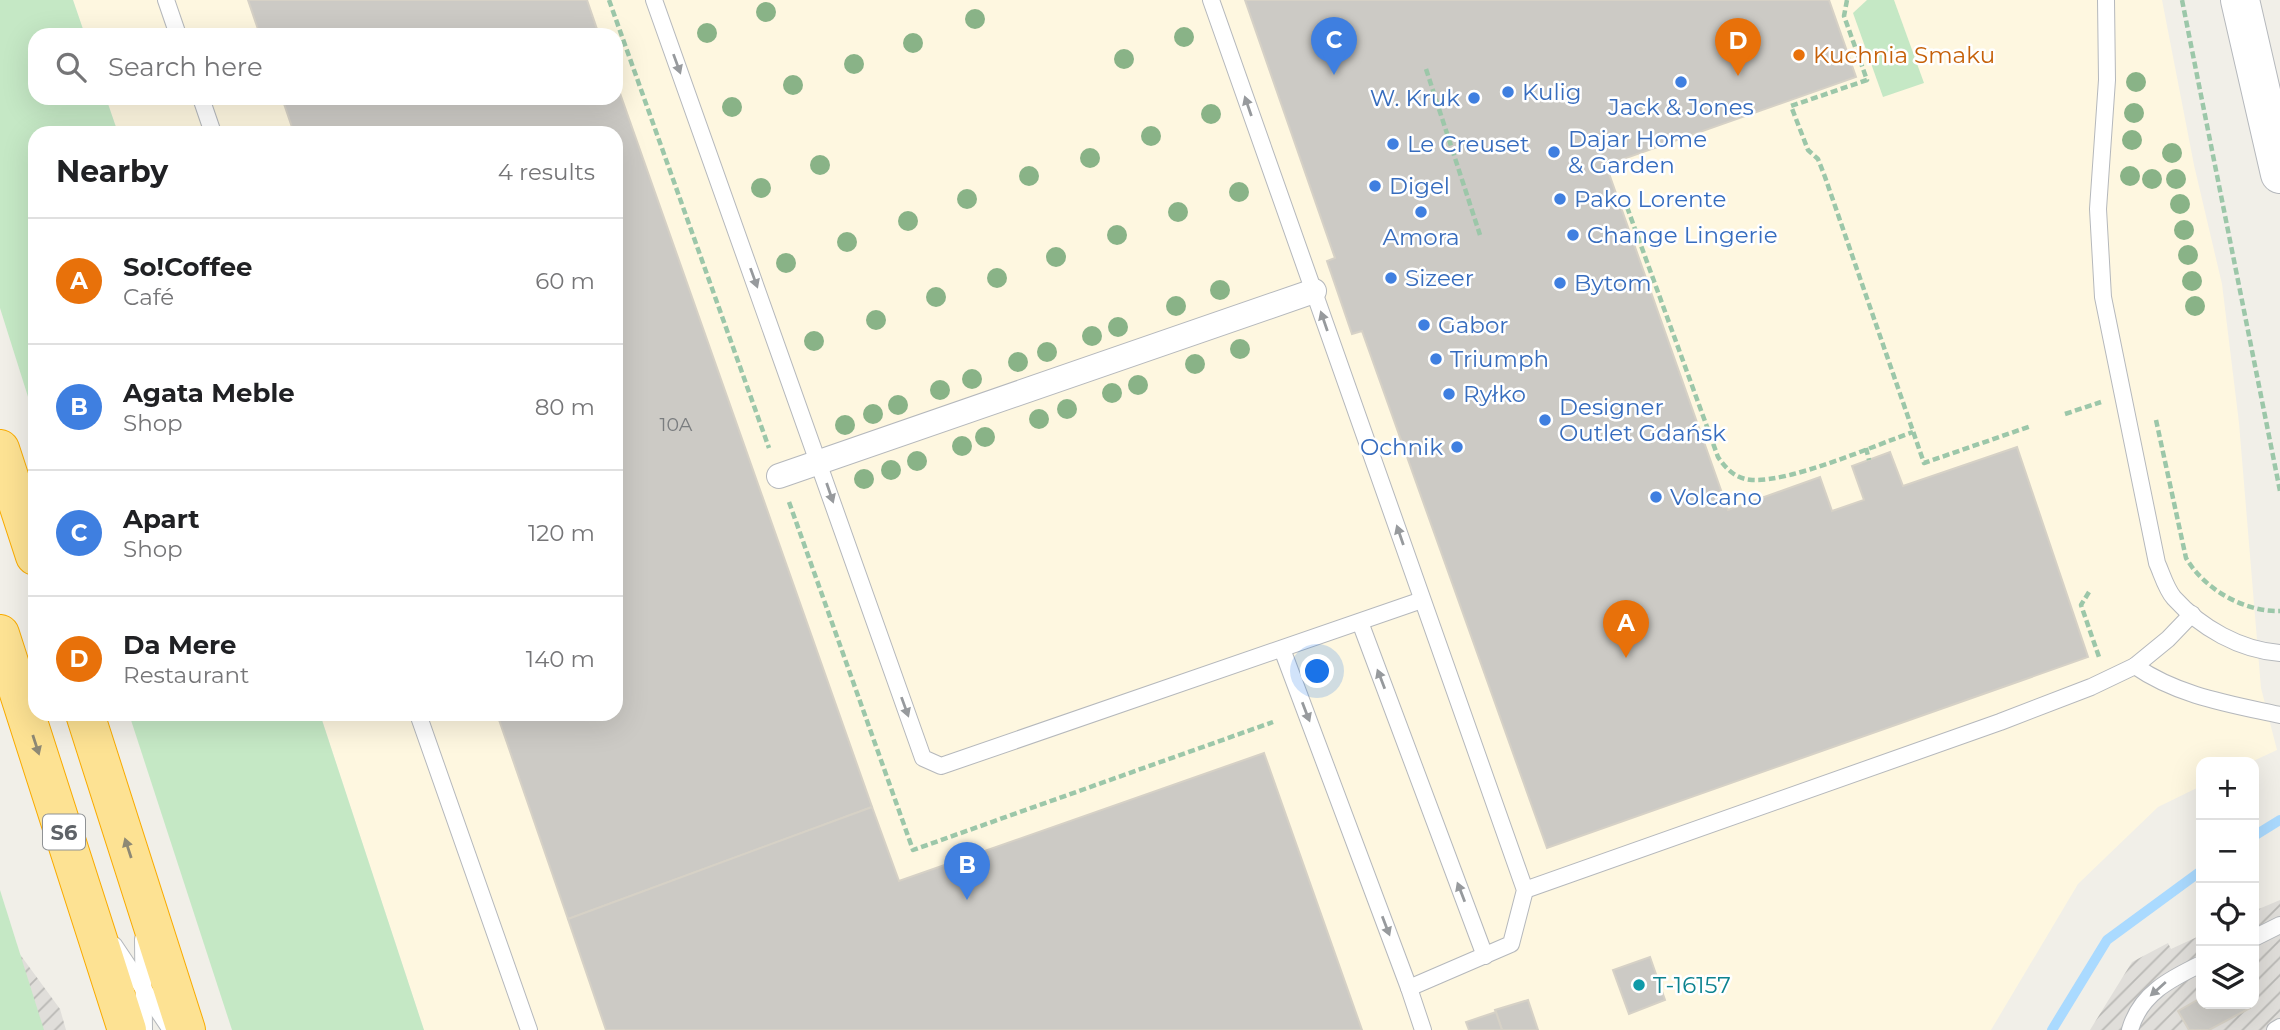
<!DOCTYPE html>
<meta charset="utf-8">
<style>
:root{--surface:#fff;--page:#f2f2f2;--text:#202124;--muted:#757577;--line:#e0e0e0;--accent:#1a73e8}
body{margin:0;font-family:Montserrat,sans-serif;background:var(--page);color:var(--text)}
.controls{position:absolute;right:21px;bottom:21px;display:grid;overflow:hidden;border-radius:14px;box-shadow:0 7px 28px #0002}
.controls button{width:63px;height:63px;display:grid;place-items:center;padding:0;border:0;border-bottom:2px solid var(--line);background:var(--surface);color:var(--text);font:35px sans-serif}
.you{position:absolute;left:1318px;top:672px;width:24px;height:24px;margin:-18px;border:5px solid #fff;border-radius:50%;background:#1a73e8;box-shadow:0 0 0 10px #1a73e833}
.badge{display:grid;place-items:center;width:46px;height:46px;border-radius:50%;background:var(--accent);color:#fff;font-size:23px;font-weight:700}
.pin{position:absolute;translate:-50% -58px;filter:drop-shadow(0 2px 4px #0008)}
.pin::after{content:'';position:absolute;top:37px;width:24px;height:21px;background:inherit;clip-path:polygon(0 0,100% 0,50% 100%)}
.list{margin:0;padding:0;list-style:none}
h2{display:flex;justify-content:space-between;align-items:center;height:91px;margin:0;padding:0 28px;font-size:30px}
h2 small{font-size:23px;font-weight:400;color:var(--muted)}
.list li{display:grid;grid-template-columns:46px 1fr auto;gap:21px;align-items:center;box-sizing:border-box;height:126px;padding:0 28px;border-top:2px solid var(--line)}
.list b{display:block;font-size:26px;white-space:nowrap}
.list p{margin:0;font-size:23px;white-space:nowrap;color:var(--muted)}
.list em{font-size:23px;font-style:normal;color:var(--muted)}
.icon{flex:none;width:38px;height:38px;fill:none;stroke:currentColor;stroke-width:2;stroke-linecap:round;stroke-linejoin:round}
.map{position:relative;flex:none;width:2280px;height:1030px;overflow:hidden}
.search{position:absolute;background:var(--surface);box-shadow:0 7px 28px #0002;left:28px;top:28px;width:595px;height:77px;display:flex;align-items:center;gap:18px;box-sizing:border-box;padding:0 24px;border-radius:21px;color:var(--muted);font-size:26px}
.panel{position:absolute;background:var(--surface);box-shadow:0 7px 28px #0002;left:28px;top:126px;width:595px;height:595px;border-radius:21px}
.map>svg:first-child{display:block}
.commercial{fill:#fef7e0}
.industrial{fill:url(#industrial-furrows)}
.green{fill:#c5e8c5}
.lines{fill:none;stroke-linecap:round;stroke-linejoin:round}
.stream{stroke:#aadaff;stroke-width:10}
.building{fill:#cccac5;stroke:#d6d1c6;stroke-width:2}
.service-casing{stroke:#b5b8bc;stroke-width:18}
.pedestrian-casing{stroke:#b5b8bc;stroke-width:26}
.tertiary-casing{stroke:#b5b8bc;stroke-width:40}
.motorway-casing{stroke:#f9ab00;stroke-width:40}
.path{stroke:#9cc7a9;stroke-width:4.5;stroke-dasharray:7 3.5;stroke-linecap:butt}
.service{stroke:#fff;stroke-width:16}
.pedestrian{stroke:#fff;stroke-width:24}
.tertiary{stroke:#fff;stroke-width:38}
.motorway{stroke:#fde293;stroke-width:38}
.tree{fill:#89b387}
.oneway{fill:#979a9d}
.oneway2{fill:#8e8975}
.food-dot{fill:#e8710a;stroke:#fff;stroke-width:2.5}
.shop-dot{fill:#3f7fe0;stroke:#fff;stroke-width:2.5}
.culture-dot{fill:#0f9aa8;stroke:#fff;stroke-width:2.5}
.labels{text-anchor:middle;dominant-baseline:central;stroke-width:5;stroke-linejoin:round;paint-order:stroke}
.number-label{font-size:19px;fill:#7a7d7f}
.shield{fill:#fff;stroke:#8f9295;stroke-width:2}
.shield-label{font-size:21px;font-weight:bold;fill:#5f6368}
.food-label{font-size:23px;fill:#c56008;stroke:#fff;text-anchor:start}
.shop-label{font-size:23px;fill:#366cbe;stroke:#fff;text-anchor:start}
.culture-label{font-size:23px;fill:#0d838f;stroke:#fff;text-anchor:start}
</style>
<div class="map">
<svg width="2280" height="1030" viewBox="0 0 2280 1030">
<defs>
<pattern id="industrial-furrows" width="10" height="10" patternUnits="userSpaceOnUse" patternTransform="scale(1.75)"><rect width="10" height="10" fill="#e0deda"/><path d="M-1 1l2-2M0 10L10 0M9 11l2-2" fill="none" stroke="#b9b8b5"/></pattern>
</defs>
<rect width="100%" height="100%" fill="#f1efe8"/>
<path class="commercial" d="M73,0h2089l32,165 28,119 17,139 22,265 16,62 -26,12h-50v24l-43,21 -80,77 -87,146h-1567l-104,-316h296v-581h-498l-12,-35h510v-63h-531z"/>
<g class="industrial">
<path d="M2280,900v130h-190l42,-68 36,-19 3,6 26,-12h4v67h53v-93z"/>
<path d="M0,919l8,19 52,71 6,21h-66z"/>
</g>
<g class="green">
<path d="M0,0h73l12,35h-50v63h71l12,35h-83v286l-35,-111z"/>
<path d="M1867,0h27l30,83 -41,14 -30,-84z"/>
<path d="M129,714h191l104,316h-192z"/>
<path d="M0,890l44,140h-44z"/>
</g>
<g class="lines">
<g class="stream">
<path d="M2254,836l26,-16"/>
<path d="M2052,1030l55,-90 94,-69"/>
</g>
</g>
<g class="building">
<path d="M248,0h339l12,35h-339z"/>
<path d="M1245,0h584l27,77 -250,88 122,345 92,-33 12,34 32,-11 -12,-34 38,-14 13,34 114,-39 71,210 -541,191 -185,-517 -10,3 -25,-73 8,-3z"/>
<path d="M616,82l256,725 -304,112 -71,-205h119v-581h-322l-12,-35h334z"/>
<path d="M1264,753l98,277h-756l-38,-111 304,-112 27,74z"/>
<path d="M1650,957l15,43 -36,14 -16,-44z"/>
<path d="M2201,998v6h47l2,4 -41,22h-20l-11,-19z"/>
<path d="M1528,1000l10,30h-36l-7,-20z"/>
<path d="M1496,1012l6,18h-33l-3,-8z"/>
</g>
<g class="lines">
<g class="service-casing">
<g id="service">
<path d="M166,0l12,35"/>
<path d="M654,0l269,758 18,8 481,-166"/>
<path d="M1211,0l314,890 -14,54 -102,44 14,42"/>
<path d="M2106,0l1,80 -9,129 5,88 54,266c5,11 9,26 17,35 27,30 66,52 106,55"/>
<path d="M201,98l12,35"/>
<path d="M1360,622l125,334"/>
<path d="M1282,649l127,339"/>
<path d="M2135,666c43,30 95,38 145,49"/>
<path d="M418,714l111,316"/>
<path d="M1525,890l475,-168 91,-35 44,-21 33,-27 24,-25"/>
<path d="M2254,938l26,-13"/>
<path d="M143,939l1,91"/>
<path d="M114,945l57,85"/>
<path d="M2130,1030c10,-36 40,-51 71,-66"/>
<path d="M2275,1030l5,-3"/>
</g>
</g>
<g class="pedestrian-casing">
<path id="pedestrian" d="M779,476l535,-185"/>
</g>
<g class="tertiary-casing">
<path id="tertiary" d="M2240,0l40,174"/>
</g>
<g class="motorway-casing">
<g id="motorway">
<path d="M0,449l35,107"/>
<path d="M0,634l127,396"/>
<path d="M85,714l101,316"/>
</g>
</g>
<g class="path">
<path d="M609,0l160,448"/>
<path d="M1847,0l-3,16 23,64 -76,26 17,44 10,9 7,18 99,286 107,-37"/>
<path d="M2182,0l98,491"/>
<path d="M1426,69l54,166"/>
<path d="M1627,207l91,250c8,12 18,22 34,23 40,2 121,-34 161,-48"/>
<path d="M2065,414l36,-12"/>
<path d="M2156,420l30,138c18,31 58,54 94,53"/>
<path d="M1866,448l3,12"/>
<path d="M789,502l124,348 360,-128"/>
<path d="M2089,592l-8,13 18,52"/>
</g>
<use href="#service" class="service"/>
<use href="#pedestrian" class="pedestrian"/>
<use href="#tertiary" class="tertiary"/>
<use href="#motorway" class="motorway"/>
</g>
<g class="tree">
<circle cx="766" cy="12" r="10"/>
<circle cx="975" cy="19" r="10"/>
<circle cx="707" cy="33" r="10"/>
<circle cx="1184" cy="37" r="10"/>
<circle cx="913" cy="43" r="10"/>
<circle cx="1124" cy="59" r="10"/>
<circle cx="854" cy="64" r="10"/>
<circle cx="2136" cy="82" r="10"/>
<circle cx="793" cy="85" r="10"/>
<circle cx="732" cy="107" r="10"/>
<circle cx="2134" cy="113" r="10"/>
<circle cx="1211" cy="114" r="10"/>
<circle cx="1151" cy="136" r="10"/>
<circle cx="2132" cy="140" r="10"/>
<circle cx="2172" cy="153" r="10"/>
<circle cx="1090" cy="158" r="10"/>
<circle cx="820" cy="165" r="10"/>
<circle cx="1029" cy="176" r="10"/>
<circle cx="2130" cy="176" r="10"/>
<circle cx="2152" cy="179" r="10"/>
<circle cx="2176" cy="179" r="10"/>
<circle cx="761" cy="188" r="10"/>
<circle cx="1239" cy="192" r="10"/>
<circle cx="967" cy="199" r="10"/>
<circle cx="2180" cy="204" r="10"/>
<circle cx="1178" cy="212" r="10"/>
<circle cx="908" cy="221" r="10"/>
<circle cx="2184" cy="230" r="10"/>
<circle cx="1117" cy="235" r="10"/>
<circle cx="847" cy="242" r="10"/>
<circle cx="2188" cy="255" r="10"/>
<circle cx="1056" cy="257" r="10"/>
<circle cx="786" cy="263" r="10"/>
<circle cx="997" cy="278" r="10"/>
<circle cx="2192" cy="281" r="10"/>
<circle cx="1220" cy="290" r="10"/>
<circle cx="936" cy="297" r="10"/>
<circle cx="1176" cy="306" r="10"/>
<circle cx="2195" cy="306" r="10"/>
<circle cx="876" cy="320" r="10"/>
<circle cx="1118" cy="327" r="10"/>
<circle cx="1092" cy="336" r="10"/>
<circle cx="814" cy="341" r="10"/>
<circle cx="1240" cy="349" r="10"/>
<circle cx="1047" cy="352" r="10"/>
<circle cx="1018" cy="362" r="10"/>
<circle cx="1195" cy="364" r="10"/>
<circle cx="972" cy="379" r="10"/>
<circle cx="1138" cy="385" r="10"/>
<circle cx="940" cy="390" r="10"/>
<circle cx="1112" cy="393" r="10"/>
<circle cx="898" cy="405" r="10"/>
<circle cx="1067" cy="409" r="10"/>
<circle cx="873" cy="414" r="10"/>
<circle cx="1039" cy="419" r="10"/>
<circle cx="845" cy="425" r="10"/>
<circle cx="985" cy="437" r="10"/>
<circle cx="962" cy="446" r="10"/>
<circle cx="917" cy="461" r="10"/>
<circle cx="891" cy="470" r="10"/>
<circle cx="864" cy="479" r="10"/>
</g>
<defs><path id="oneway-solid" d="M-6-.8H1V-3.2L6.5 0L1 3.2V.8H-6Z" transform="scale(1.75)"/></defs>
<g class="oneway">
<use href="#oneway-solid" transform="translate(677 64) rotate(70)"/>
<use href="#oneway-solid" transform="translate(1248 106) rotate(-109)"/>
<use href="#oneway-solid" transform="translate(754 278) rotate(70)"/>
<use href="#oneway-solid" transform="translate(1324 321) rotate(-109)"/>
<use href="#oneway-solid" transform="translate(830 493) rotate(71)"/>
<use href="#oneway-solid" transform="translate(1400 535) rotate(-109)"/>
<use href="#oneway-solid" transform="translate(1381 679) rotate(-111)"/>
<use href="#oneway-solid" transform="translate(905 707) rotate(70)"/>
<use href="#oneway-solid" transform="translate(1306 712) rotate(69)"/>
<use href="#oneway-solid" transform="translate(1461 892) rotate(-111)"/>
<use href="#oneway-solid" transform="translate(1386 926) rotate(69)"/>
<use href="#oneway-solid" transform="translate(2158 989) rotate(138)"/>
</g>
<g class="oneway2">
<use href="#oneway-solid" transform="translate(36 745) rotate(72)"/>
<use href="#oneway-solid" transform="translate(128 848) rotate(-108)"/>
</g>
<circle class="food-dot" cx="1799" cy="55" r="7"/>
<g class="shop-dot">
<circle cx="1681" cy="82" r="7"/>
<circle cx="1508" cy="92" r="7"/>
<circle cx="1474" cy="98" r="7"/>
<circle cx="1393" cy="144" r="7"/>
<circle cx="1554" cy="152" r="7"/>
<circle cx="1375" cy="186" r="7"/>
<circle cx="1560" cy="199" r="7"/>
<circle cx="1421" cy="212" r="7"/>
<circle cx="1573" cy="235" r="7"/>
<circle cx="1391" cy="278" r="7"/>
<circle cx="1560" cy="283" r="7"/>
<circle cx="1424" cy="325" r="7"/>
<circle cx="1436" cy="359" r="7"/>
<circle cx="1449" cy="394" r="7"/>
<circle cx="1545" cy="420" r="7"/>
<circle cx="1457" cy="447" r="7"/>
<circle cx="1656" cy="497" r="7"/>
</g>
<circle class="culture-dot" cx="1639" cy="985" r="7"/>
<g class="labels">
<g class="number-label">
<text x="676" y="424">10A</text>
</g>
<rect class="shield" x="43" y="814.5" width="42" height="35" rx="5"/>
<g class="shield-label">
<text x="64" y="832">S6</text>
</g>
<g class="food-label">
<text x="1813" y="55">Kuchnia Smaku</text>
</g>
<g class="shop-label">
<text x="1522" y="92">Kulig</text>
<text x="1460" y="98" text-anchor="end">W. Kruk</text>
<text x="1681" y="107" text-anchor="middle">Jack &amp; Jones</text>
<text x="1568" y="139">Dajar Home<tspan x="1568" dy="26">&amp; Garden</tspan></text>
<text x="1407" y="144">Le Creuset</text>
<text x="1389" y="186">Digel</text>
<text x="1574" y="199">Pako Lorente</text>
<text x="1587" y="235">Change Lingerie</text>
<text x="1421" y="237" text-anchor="middle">Amora</text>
<text x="1405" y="278">Sizeer</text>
<text x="1574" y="283">Bytom</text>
<text x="1438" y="325">Gabor</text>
<text x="1450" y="359">Triumph</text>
<text x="1463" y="394">Ryłko</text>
<text x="1559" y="407">Designer<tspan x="1559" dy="26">Outlet Gdańsk</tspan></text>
<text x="1443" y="447" text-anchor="end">Ochnik</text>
<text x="1670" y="497">Volcano</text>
</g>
<g class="culture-label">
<text x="1653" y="985">T-16157</text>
</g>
</g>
</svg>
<div class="controls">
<button>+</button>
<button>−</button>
<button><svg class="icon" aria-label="locate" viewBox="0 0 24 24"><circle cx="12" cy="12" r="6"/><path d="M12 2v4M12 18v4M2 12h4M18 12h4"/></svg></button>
<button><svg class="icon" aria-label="layers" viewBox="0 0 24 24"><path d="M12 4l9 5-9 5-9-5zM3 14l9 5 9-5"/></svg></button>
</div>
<div class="you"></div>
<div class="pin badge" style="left:1626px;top:658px;background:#e8710a">A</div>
<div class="pin badge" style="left:967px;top:900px;background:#3f7fe0">B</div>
<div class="pin badge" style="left:1334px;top:75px;background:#3f7fe0">C</div>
<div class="pin badge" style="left:1738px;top:76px;background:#e8710a">D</div>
<div class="search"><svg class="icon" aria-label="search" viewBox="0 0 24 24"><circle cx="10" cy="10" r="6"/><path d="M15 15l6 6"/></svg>Search here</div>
<section class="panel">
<h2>Nearby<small>4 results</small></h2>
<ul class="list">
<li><span class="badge" style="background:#e8710a">A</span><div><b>So!Coffee</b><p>Café</p></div><em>60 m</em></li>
<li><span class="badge" style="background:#3f7fe0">B</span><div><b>Agata Meble</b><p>Shop</p></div><em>80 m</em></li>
<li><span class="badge" style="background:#3f7fe0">C</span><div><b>Apart</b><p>Shop</p></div><em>120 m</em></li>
<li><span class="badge" style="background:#e8710a">D</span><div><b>Da Mere</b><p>Restaurant</p></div><em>140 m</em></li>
</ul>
</section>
</div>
